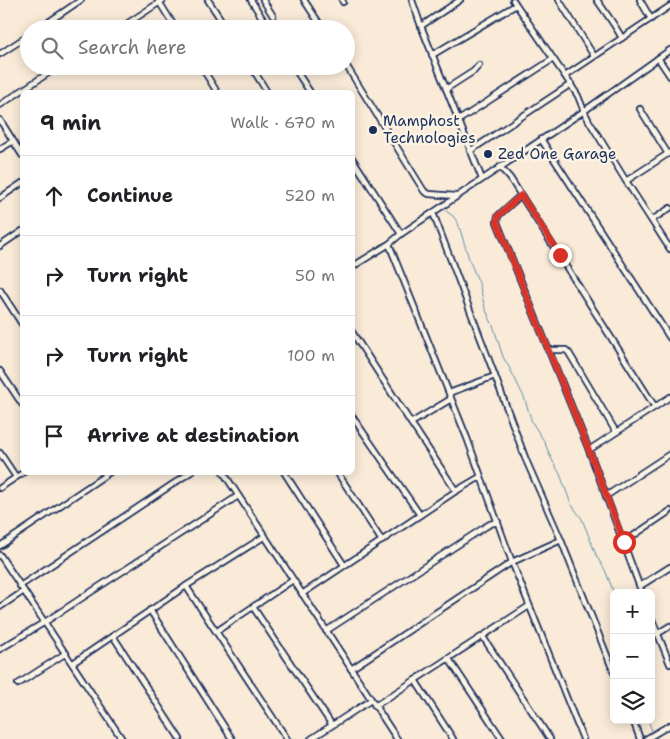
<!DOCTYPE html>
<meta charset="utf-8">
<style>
:root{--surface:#fff;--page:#f6f6f6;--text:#202124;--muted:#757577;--line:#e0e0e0}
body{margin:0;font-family:"Shantell Sans",sans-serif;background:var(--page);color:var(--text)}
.controls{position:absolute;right:15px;bottom:15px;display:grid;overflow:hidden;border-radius:8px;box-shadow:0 2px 12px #0003}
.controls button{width:45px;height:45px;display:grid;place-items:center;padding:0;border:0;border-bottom:1px solid var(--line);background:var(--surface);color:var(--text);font:25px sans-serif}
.stop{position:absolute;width:15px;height:15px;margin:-11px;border:4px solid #d93025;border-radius:50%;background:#fff}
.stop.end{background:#d93025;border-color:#fff;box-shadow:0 1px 5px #0008}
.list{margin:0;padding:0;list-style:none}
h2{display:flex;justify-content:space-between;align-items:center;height:65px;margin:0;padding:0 20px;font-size:21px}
h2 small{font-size:16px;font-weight:400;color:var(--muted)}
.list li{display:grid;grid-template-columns:32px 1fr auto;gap:15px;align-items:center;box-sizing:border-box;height:80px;padding:0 20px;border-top:1px solid var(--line)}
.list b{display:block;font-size:19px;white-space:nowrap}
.list em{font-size:16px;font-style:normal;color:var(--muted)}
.icon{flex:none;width:28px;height:28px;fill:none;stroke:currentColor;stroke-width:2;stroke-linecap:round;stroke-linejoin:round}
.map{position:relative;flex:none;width:670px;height:739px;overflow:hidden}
.search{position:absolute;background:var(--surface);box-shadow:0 2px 12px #0003;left:20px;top:20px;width:335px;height:55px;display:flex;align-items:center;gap:12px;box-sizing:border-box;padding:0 18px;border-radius:28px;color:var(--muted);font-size:19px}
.panel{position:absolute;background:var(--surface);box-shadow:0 2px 12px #0003;left:20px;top:90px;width:335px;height:385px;border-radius:8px}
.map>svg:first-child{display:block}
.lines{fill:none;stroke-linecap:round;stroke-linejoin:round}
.stream{stroke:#5890a8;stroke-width:1}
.minor-casing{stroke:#1b2f5e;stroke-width:8}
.minor{stroke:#fcf5e5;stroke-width:4.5}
.route{stroke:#d93025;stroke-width:6}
.poi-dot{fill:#1b2f5e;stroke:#fcf5e5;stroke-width:2}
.labels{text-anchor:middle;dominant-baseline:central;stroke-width:4.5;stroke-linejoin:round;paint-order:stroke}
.poi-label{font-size:15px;fill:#1b2f5e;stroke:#fcf5e5;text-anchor:start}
</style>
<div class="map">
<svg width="670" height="739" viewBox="0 0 670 739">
<rect width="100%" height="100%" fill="#faebd8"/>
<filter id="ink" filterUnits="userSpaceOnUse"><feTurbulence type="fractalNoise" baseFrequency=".02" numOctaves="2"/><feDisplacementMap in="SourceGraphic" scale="10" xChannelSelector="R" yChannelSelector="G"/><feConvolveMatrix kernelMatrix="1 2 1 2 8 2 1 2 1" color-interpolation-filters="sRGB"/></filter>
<g filter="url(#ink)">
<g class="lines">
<g class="stream">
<path d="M261,13l11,16"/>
<path d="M296,66l17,26"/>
<path d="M352,153l50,76h3"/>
<path d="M446,211l7,5 5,7 12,39 9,21 6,25 9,20 9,29 7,12 14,28 8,25 12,19 7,17 9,16 11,30 11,15 15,38 8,13 9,23"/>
<path d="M648,720l4,11"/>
<path d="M656,738v1"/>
</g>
<g class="minor-casing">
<g id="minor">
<path d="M158,0l18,29"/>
<path d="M208,0l19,29"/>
<path d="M251,0l18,29"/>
<path d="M263,0l10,16"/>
<path d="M304,0l19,29"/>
<path d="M342,0l1,2"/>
<path d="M412,0l9,26 61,153"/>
<path d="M513,0l52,76"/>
<path d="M559,0l35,56"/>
<path d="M597,0c9,13 18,25 25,38"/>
<path d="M640,0l11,19"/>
<path d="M670,6l-105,70 13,20 6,15 5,10 37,60 44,68"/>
<path d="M421,26l39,-26"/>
<path d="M38,29l43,-29"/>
<path d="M119,29l44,-29"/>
<path d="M0,54l29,-19"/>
<path d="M432,55l84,-50"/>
<path d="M658,58l12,18"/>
<path d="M346,65l78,126 5,3 27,2"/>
<path d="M201,66l16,26"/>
<path d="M251,66l16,26"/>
<path d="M293,66l17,26"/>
<path d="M446,89l28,-18 5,-6"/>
<path d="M0,105l59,-39"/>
<path d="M640,109l28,45"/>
<path d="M0,120l22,35"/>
<path d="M459,120l94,-61"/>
<path d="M541,139l129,199"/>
<path d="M0,149l13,-8"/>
<path d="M470,151l101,-67"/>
<path d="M352,158l49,76"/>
<path d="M500,167l10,11 145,229"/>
<path d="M626,181l43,-28"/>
<path d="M521,195l-20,18 -3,3 -1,6 92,228 53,143"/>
<path d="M0,198l22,-15"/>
<path d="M433,213l62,163 31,84 35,80 53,133"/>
<path d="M652,220l18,-12"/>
<path d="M389,244l78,194 45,124 71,177"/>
<path d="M0,246l22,-15"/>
<path d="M352,267l37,-23 12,-10 183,-123 86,-61"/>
<path d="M0,290l22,34"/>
<path d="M352,332l59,91 45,68"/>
<path d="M548,350h18l3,3 47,79"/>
<path d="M0,371l22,33"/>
<path d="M449,393l46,-17"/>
<path d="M352,416l68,99"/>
<path d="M411,423l40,-24"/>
<path d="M589,450l81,-53"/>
<path d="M0,453l16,24"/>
<path d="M223,472l174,267"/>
<path d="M284,472l60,93"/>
<path d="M337,472l45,69"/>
<path d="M0,488l24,-16"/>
<path d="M606,496l64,-42"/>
<path d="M624,542l46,-31"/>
<path d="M0,546l110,-74"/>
<path d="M0,555l122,184"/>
<path d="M20,586l171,-114"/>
<path d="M186,586l101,153"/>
<path d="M640,586l30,-19"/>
<path d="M302,594l154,-103 24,-14"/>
<path d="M0,607l24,-16"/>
<path d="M253,607l40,60 39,58"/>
<path d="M150,610l82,129"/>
<path d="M651,617l19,47"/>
<path d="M217,631l76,-51"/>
<path d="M326,631l159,-104 5,-3 8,-2"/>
<path d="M657,634l13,-8"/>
<path d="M113,636l67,103"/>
<path d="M483,637l67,102"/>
<path d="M0,649l45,-27 193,-126"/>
<path d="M449,659l53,80"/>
<path d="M73,663l113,-77 79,-50"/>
<path d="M351,669l161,-107 49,-22"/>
<path d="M415,680l38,59"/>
<path d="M18,684l48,-31"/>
<path d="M375,706l154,-100"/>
<path d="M633,720l7,19"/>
<path d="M311,739l60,-39"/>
<path d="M646,739l24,-14"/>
</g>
</g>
<use href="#minor" class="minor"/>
</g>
</g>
<g class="lines" filter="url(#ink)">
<path class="route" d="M560,255l-39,-60 -23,21 -1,6 92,228 35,92"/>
</g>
<g class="poi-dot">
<circle cx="373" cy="130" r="5"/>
<circle cx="488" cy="154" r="5"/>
</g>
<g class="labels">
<g class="poi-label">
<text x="383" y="121">Mamphost<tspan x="383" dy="17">Technologies</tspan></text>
<text x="498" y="154">Zed One Garage</text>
</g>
</g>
</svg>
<div class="controls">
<button>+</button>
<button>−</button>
<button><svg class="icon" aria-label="layers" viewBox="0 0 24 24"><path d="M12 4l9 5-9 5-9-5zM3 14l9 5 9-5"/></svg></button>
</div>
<div class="stop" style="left:624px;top:542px"></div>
<div class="stop end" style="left:560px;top:255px"></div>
<div class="search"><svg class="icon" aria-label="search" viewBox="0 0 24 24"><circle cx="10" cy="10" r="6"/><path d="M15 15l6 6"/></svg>Search here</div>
<section class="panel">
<h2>9 min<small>Walk · 670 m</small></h2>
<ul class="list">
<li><svg class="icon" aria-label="ahead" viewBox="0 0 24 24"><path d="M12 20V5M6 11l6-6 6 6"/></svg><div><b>Continue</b></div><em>520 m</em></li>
<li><svg class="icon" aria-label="right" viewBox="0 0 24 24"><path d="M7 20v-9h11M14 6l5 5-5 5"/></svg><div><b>Turn right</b></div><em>50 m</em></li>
<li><svg class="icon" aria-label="right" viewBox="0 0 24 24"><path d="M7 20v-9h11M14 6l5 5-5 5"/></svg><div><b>Turn right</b></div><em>100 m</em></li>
<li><svg class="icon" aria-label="arrive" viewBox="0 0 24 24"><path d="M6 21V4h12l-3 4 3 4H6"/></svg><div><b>Arrive at destination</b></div></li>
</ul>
</section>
</div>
